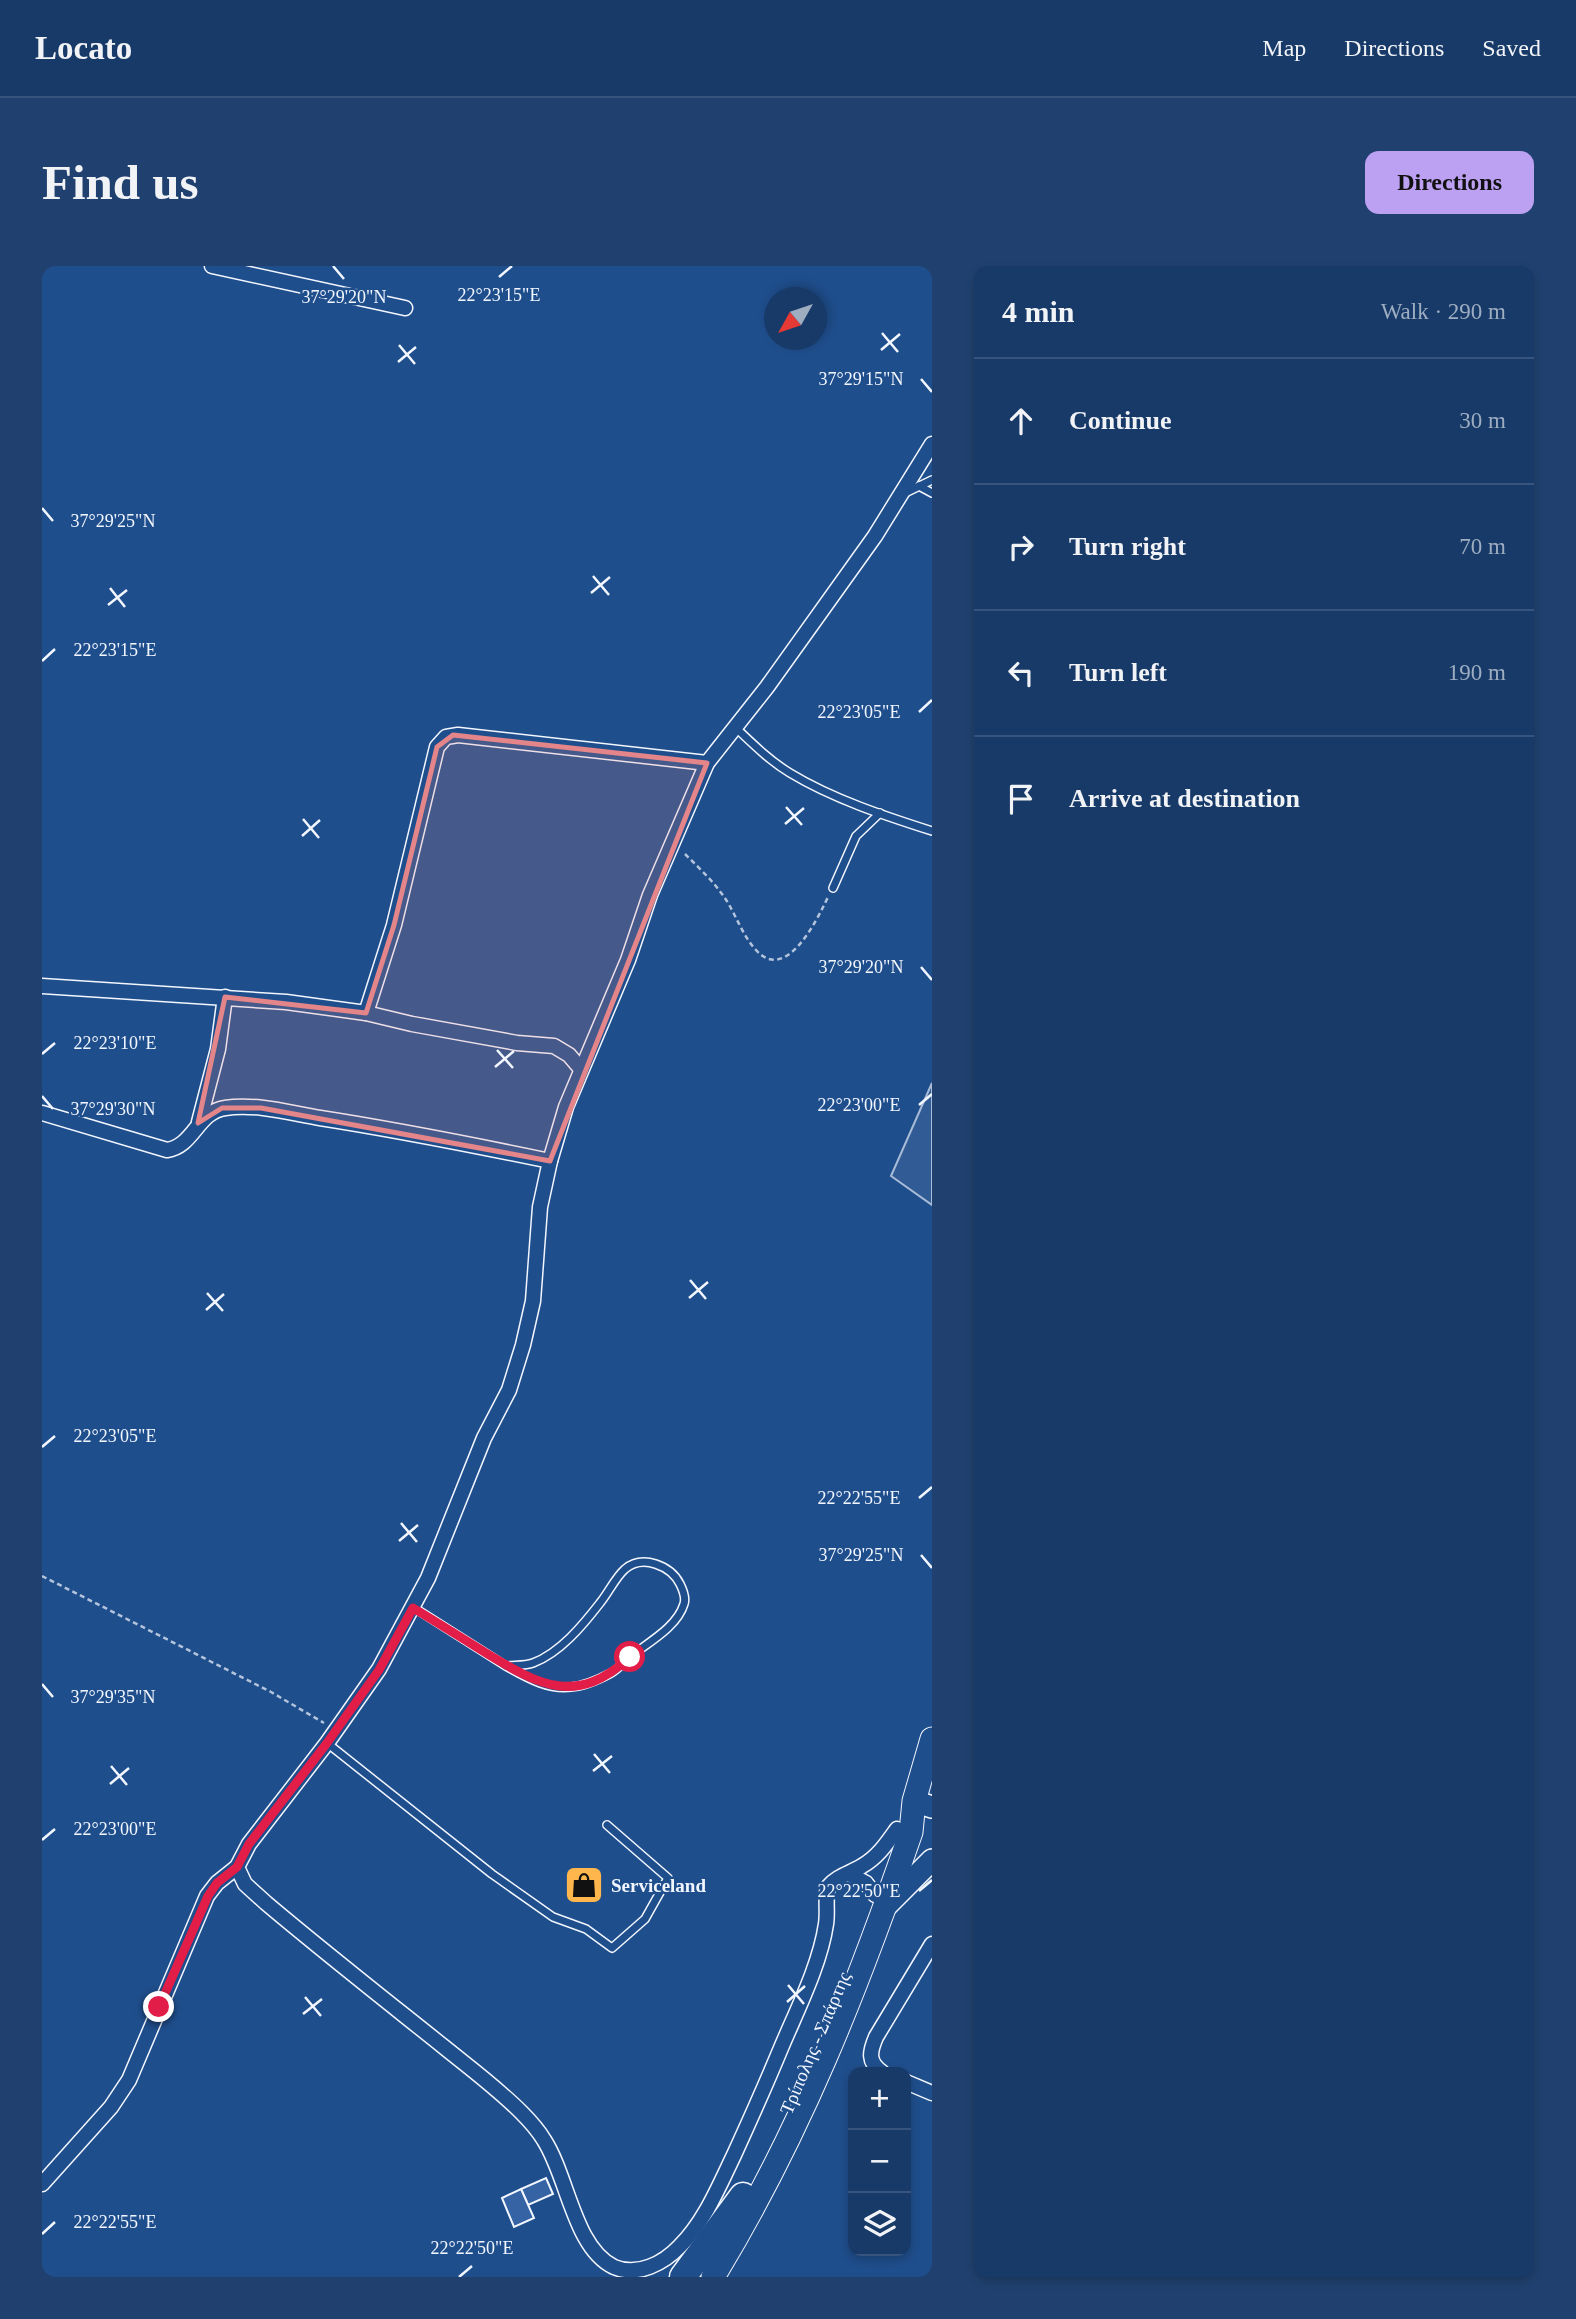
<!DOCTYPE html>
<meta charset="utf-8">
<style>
:root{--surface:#173a69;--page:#20416f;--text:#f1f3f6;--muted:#9eadc0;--line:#36547d;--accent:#bca0f2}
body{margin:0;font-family:Georgia,serif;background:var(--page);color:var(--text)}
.controls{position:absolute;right:21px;bottom:21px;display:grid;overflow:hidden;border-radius:14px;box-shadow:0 4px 10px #0003}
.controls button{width:63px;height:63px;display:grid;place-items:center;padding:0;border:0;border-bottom:2px solid var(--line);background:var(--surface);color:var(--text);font:35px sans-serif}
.compass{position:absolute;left:722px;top:21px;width:63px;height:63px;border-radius:50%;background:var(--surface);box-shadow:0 4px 10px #0003;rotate:230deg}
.stop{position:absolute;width:21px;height:21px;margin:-16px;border:5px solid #e11d48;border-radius:50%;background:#fff}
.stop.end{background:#e11d48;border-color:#fff;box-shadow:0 2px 7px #0008}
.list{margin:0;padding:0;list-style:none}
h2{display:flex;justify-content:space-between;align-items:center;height:91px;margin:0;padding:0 28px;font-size:30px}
h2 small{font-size:23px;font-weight:400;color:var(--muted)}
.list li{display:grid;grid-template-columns:46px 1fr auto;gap:21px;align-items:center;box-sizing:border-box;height:126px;padding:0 28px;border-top:2px solid var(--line)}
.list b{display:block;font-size:26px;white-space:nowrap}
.list em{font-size:23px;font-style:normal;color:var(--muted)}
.icon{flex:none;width:38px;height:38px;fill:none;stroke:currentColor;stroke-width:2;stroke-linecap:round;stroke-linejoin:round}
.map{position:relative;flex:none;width:890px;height:2011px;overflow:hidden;border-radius:14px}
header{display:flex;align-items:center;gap:42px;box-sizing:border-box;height:98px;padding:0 35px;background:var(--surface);border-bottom:2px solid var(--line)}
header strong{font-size:33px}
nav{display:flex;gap:38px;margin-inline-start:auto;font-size:24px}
.intro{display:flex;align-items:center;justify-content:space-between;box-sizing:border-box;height:168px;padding:0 42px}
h1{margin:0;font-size:49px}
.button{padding:18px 32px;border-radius:14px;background:var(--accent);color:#111;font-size:24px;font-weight:700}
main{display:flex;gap:42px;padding:0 42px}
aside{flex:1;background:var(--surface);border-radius:14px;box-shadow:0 4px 10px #0003}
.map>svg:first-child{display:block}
.built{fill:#305b95;stroke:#a8bbd7;stroke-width:2}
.building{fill:#3563a3;stroke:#f2f6ff;stroke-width:2}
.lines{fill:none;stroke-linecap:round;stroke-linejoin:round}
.service-casing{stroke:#f2f6ff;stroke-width:10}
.minor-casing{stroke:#f2f6ff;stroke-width:17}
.secondary-casing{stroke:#f2f6ff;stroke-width:24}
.primary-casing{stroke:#f2f6ff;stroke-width:25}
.motorway-casing{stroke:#f2f6ff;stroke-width:29}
.path{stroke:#b3c4dc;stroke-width:2.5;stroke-dasharray:5 3.5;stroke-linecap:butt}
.service{stroke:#1f4e8c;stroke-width:7}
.minor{stroke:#1f4e8c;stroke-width:14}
.secondary{stroke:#1f4e8c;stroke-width:21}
.primary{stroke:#1f4e8c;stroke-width:23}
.motorway{stroke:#1f4e8c;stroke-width:26}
.route{stroke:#e11d48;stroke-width:9}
.marked{fill:#e38589;fill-opacity:0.2;stroke:#e38589;stroke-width:5;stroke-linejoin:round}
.ticks{fill:none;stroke:#f2f6ff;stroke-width:2.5}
.labels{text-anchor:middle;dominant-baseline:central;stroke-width:5;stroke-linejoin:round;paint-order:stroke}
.poi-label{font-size:19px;font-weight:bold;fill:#f2f6ff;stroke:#1f4e8c;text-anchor:start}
.street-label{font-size:19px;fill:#f2f6ff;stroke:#1f4e8c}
.ticks-label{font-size:18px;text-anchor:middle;fill:#f2f6ff;stroke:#1f4e8c;stroke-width:5;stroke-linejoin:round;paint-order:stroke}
</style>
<header>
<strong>Locato</strong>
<nav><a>Map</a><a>Directions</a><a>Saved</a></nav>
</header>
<div class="intro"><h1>Find us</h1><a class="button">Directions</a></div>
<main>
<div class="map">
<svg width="890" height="2011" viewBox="0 0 890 2011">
<rect width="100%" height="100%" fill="#1f4e8c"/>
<path class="built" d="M890,817v122l-41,-29z"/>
<g class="building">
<path d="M504,1912l7,16 -25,11 -7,-16z"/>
<path d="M479,1923l13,29 -20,9 -12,-29z"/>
</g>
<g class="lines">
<g class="service-casing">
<g id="service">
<path d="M877,220l13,7"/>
<path d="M863,227l27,-13"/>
<path d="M694,462c17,16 34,33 54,45 43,26 95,43 142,58"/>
<path d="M791,622l23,-52 24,-23"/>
<path d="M371,1341l93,59c20,11 41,24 65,21 14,-1 27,-7 40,-14 8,-4 13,-12 20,-17 18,-14 46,-29 53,-52 2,-6 -1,-14 -4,-20 -9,-18 -37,-30 -55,-15 -10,9 -16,23 -25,34 -17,22 -40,50 -67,60 -8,3 -18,2 -27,3"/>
<path d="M285,1477l165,131 61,43 33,12 26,19 33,-29 23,-41 -61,-53"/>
</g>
</g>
<g class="minor-casing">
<g id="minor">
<path d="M170,0l193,42"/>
<path d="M0,720l244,16 80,11 46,11 105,19 37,3 15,9 12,14"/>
<path d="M324,747l28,-88 43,-178 9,-10 12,-2 249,28"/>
<path d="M0,847l125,37c27,-4 30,-38 58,-42 30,-5 65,5 95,10 77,12 153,27 230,43"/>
<path d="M157,856l19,-73 7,-52"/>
<path d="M195,1601l8,17 21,19c58,49 118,96 178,144 26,21 53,41 77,65 8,8 17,18 23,28 24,37 30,108 70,127 24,10 50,-4 66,-21 25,-25 39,-60 54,-91 16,-35 32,-71 47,-107 16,-38 39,-83 45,-124 2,-12 -1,-25 2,-37 9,-11 23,-14 34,-21 16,-9 25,-23 35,-37"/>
<path d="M807,1608l17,9 9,12"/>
<path d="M840,1806c-15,-10 -12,-21 -6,-35l56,-93"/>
<path d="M864,1816l26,11"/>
<path d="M0,1918l69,-77 18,-27 78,-184 10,-13 20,-16 12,-23 78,-101 52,-74 49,-91 56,-140 25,-48 14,-45 10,-44 7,-94 10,-46 16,-54 62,-147 22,-65 57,-132 60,-76 108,-151 57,-92"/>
</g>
</g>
<g class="secondary-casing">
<g id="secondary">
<path d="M872,1535l18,6"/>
<path d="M844,1640l46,-46"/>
</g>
</g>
<g class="primary-casing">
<path id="primary" d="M671,2011c87,-143 144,-288 198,-445l3,-31 18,-62"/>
</g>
<g class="motorway-casing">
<path id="motorway" d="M641,2011l60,-81"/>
</g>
<g class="path">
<path d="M643,588c13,13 27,26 37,40 13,17 19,40 34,56 30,34 61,-30 72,-53"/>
<path d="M0,1310l229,116 53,31"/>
</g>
<use href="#service" class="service"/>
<use href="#minor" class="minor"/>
<use href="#secondary" class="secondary"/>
<use href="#primary" class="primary"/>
<use href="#motorway" class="motorway"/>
</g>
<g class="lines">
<path class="route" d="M117,1741l49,-111 9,-13 20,-16 12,-23 78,-101 52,-73 34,-62c25,15 49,30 73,45 54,33 91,53 144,4"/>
</g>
<path class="marked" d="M411,469l254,28 -157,398 -289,-53h-39l-24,15 27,-126 141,16 28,-88 43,-178z"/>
<path class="ticks" d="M291,0l11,13M457,11l13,-11M840,67l16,19M357,79l16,19M839,84l19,-16M356,96l18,-15M879,113l11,13M0,242l11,13M551,310l16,19M68,322l15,19M549,327l19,-16M66,339l19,-15M0,395l13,-12M877,446l13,-12M744,541l16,18M261,553l16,19M743,558l19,-16M260,570l18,-16M879,701l11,13M455,784l16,18M0,788l13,-11M453,801l19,-16M0,830l11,13M877,839l13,-11M648,1014l16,19M165,1027l16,18M647,1032l19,-16M164,1044l18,-16M0,1181l13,-11M877,1232l13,-11M359,1257l16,19M357,1275l19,-16M879,1289l11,13M0,1418l11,13M552,1488l16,19M69,1500l16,19M551,1505l19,-15M68,1518l19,-16M0,1574l13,-11M877,1625l13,-11M746,1719l16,19M263,1731l16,19M745,1736l18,-16M261,1748l19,-15M0,1968l13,-12M417,2011l13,-11"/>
<defs>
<g id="shop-square" transform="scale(2.0125)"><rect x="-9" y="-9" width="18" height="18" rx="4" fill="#ffb74d" stroke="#1f4e8c"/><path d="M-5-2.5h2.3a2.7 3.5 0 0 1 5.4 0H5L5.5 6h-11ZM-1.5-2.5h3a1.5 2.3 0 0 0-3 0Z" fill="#111"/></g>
</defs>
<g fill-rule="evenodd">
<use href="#shop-square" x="542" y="1619"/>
</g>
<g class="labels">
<g class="poi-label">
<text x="569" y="1619">Serviceland</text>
</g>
<g class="street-label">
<text transform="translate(773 1777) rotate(-67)">Τρίπολης - Σπάρτης</text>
</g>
</g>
<g class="ticks-label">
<text x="457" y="35">22°23'15"E</text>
<text x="302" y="37">37°29'20"N</text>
<text x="819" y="119">37°29'15"N</text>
<text x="71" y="261">37°29'25"N</text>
<text x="73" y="390">22°23'15"E</text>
<text x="817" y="452">22°23'05"E</text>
<text x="819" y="707">37°29'20"N</text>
<text x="73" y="783">22°23'10"E</text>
<text x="817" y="845">22°23'00"E</text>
<text x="71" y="849">37°29'30"N</text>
<text x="73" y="1176">22°23'05"E</text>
<text x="817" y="1238">22°22'55"E</text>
<text x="819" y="1295">37°29'25"N</text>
<text x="71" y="1437">37°29'35"N</text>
<text x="73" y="1569">22°23'00"E</text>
<text x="817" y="1631">22°22'50"E</text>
<text x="73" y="1962">22°22'55"E</text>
<text x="430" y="1988">22°22'50"E</text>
</g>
</svg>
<div class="controls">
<button>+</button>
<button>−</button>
<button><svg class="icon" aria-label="layers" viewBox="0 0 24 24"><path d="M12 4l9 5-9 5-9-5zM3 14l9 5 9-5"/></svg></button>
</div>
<svg class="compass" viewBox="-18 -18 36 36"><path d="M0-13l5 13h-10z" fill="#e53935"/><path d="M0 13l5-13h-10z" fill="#9eadc0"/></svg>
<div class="stop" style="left:588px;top:1391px"></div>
<div class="stop end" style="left:117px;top:1741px"></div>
</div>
<aside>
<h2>4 min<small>Walk · 290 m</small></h2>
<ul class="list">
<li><svg class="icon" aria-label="ahead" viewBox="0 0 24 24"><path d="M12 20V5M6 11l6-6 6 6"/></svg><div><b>Continue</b></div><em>30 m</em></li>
<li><svg class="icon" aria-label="right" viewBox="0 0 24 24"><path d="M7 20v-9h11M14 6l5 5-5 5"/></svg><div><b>Turn right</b></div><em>70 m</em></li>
<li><svg class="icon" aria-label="left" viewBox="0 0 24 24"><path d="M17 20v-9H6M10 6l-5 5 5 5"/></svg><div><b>Turn left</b></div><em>190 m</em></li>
<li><svg class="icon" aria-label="arrive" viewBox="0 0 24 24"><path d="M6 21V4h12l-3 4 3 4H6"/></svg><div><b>Arrive at destination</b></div></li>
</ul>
</aside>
</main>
